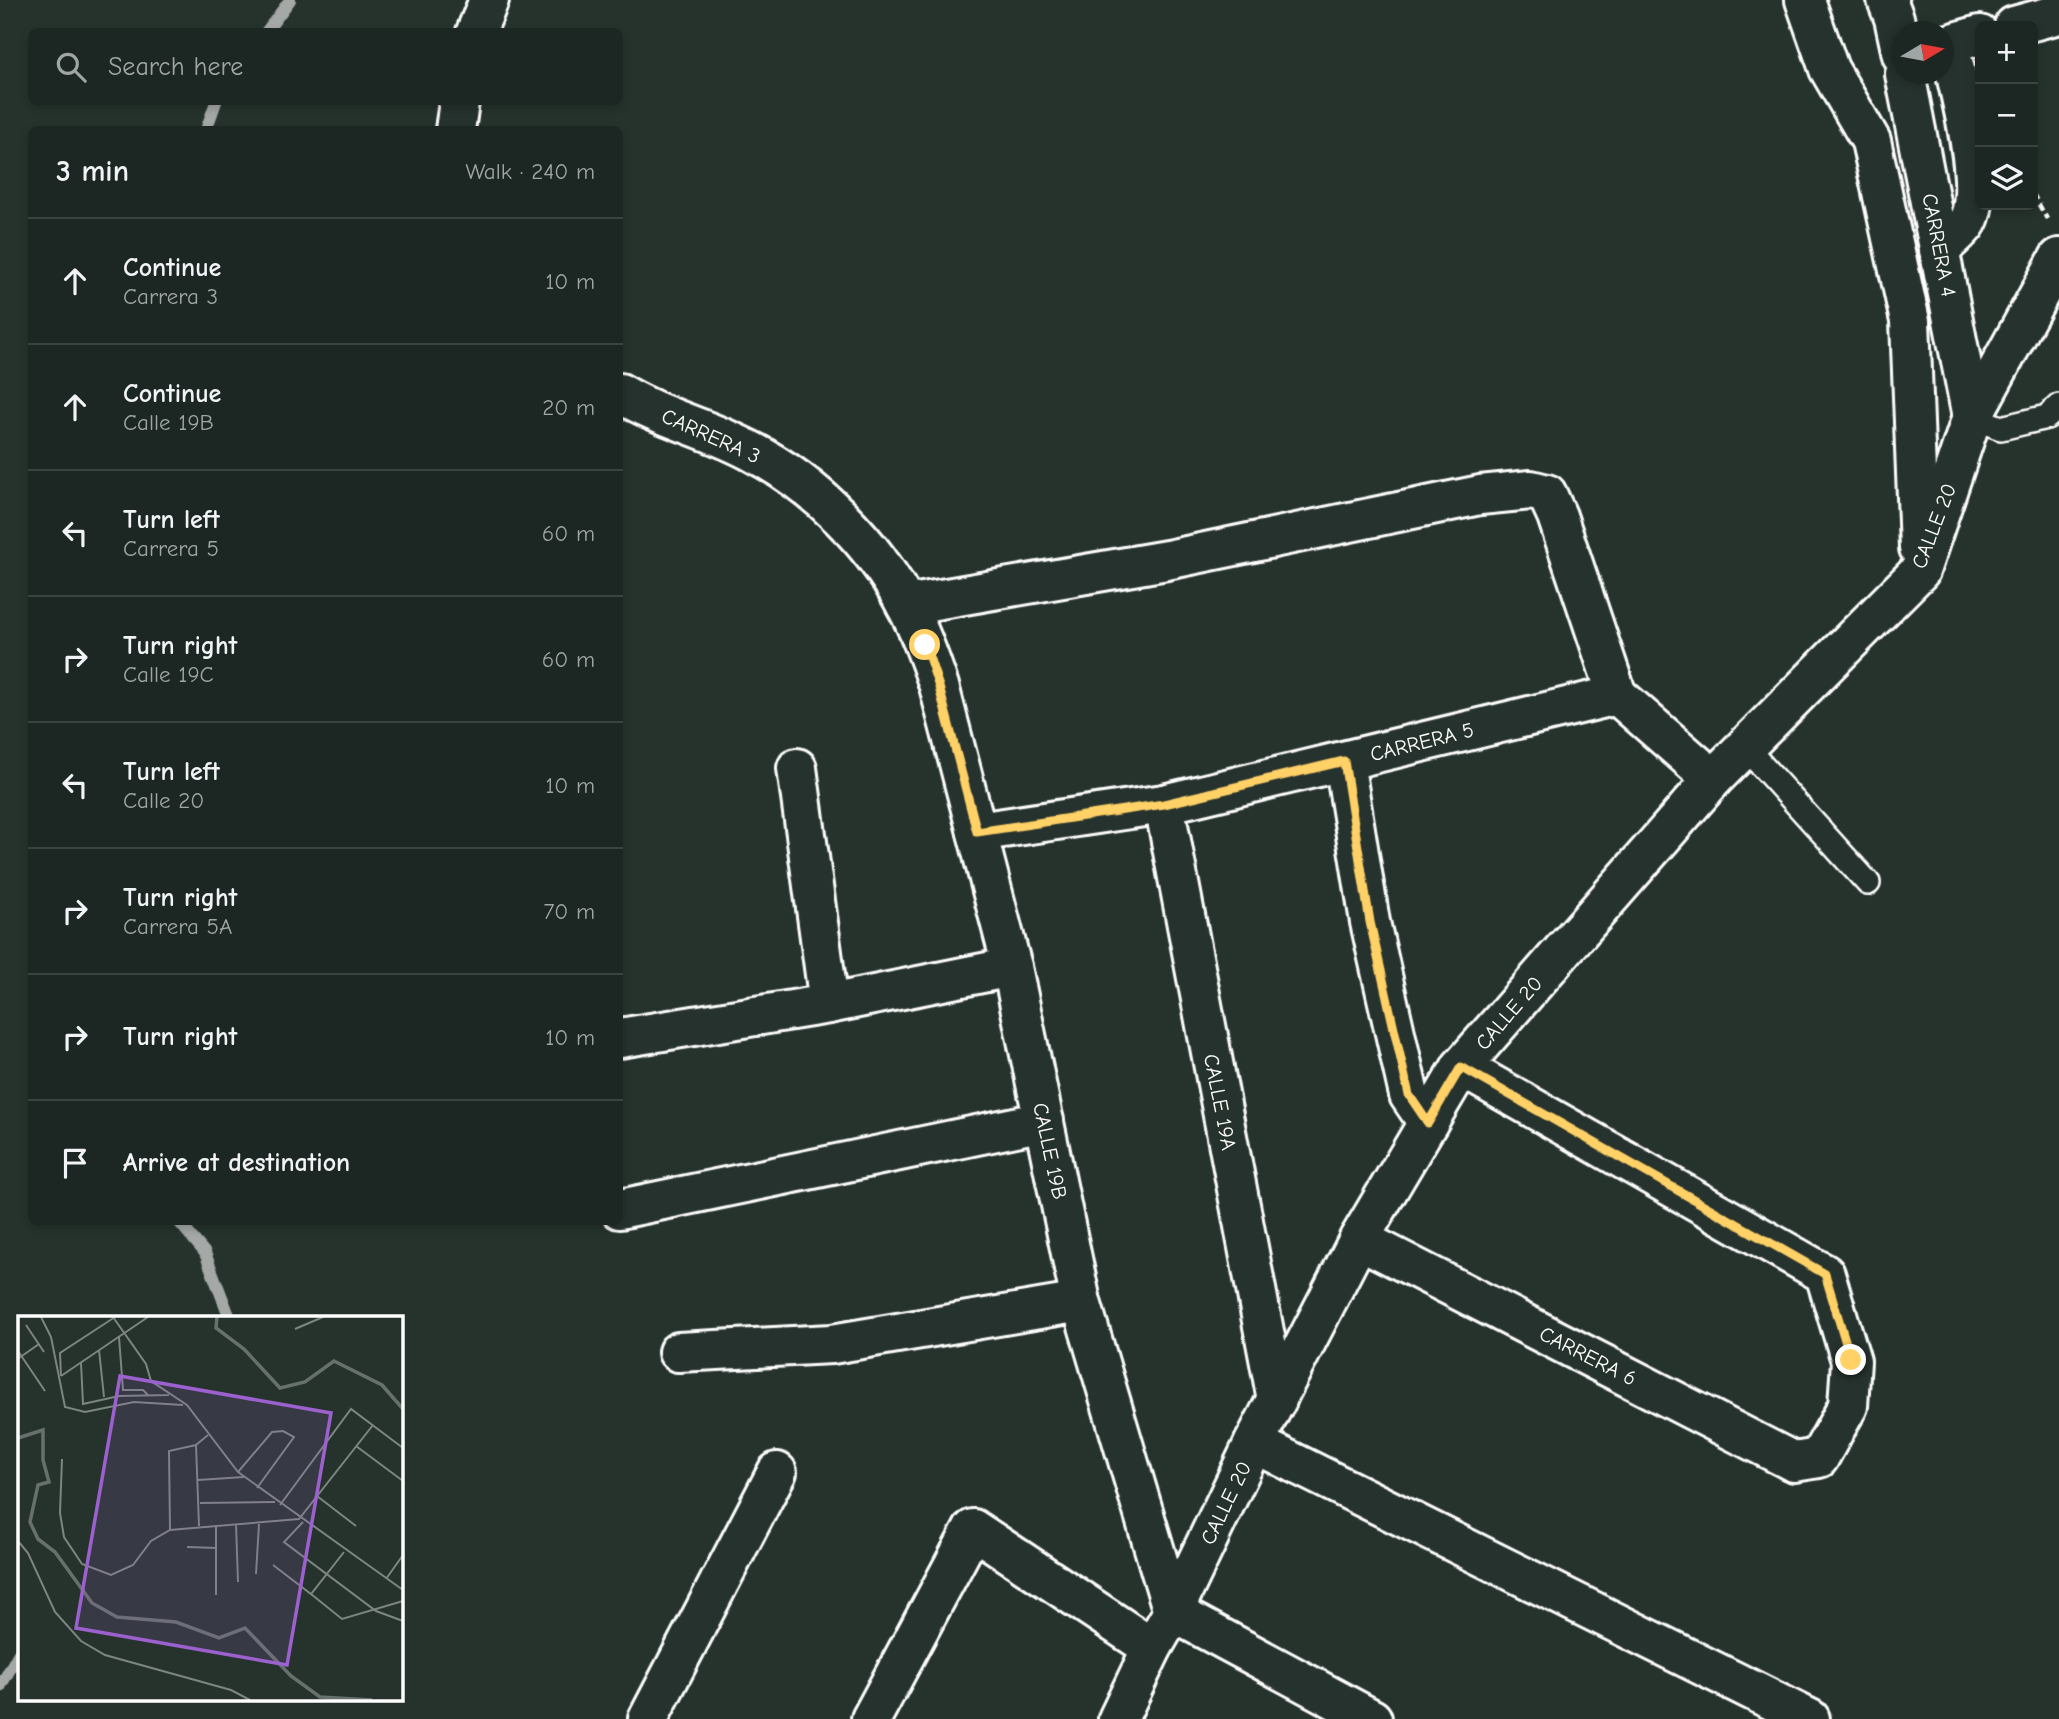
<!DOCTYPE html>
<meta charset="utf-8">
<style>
:root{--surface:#1c2622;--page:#29322f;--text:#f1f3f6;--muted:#a0a5a5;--line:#3a4340}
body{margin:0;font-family:"Comic Neue",sans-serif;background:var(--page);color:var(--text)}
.controls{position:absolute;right:21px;top:21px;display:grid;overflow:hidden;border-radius:10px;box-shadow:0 4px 10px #0003}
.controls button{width:63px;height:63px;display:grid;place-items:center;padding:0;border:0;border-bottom:2px solid var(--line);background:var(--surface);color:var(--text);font:35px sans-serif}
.compass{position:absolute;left:1891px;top:21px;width:63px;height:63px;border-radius:50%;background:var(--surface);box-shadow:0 4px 10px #0003;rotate:80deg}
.stop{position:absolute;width:21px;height:21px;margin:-16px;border:5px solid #ffd166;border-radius:50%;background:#fff}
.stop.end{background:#ffd166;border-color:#fff;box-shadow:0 2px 7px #0008}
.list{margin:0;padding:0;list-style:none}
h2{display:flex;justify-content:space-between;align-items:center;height:91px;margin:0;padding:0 28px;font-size:30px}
h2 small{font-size:23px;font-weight:400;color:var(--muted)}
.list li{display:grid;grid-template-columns:46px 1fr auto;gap:21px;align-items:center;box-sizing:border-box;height:126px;padding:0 28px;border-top:2px solid var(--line)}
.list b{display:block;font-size:26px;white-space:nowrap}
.list p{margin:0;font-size:23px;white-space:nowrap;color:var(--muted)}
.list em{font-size:23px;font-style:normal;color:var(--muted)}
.icon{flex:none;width:38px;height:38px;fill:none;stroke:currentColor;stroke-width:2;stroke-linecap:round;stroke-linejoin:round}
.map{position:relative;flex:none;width:2059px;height:1719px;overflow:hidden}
.search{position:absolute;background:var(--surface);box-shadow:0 4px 10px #0003;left:28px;top:28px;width:595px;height:77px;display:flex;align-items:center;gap:18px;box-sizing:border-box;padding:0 24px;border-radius:10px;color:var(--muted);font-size:26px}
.panel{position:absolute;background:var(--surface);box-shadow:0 4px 10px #0003;left:28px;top:126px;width:595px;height:1099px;border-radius:10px}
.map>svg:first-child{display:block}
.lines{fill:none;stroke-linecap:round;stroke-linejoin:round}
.stream{stroke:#a4a9a7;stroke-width:12}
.service-casing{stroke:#fff;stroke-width:28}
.minor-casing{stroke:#fff;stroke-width:44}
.path{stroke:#fff;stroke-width:4.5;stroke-dasharray:7 5;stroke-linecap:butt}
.service{stroke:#26332d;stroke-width:23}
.minor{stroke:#26332d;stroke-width:38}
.route{stroke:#ffd166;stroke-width:9}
.labels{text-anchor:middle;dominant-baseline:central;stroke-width:5;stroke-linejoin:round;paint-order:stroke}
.street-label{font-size:21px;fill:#fff;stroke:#26332d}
.inset-river{fill:none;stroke:#67706c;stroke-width:3.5}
.inset-road{fill:none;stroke:#7d8581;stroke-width:2}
.view{fill:#9c61cf;fill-opacity:0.15;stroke:#9c61cf;stroke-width:3.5}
.inset-edge{fill:none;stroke:#fff;stroke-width:3.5}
</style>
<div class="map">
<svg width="2059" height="1719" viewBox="0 0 2059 1719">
<rect width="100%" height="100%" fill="#26332d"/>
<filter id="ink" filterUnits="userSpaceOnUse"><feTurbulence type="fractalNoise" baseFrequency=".0143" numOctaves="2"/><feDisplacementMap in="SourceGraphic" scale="14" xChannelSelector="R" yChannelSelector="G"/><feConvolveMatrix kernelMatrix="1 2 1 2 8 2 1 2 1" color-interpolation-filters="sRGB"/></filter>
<g filter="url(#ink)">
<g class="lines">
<g class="stream">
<path d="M266,32l24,-32"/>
<path d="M206,130l10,-28"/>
<path d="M179,1222l26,31 25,65"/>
<path d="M0,1687l19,-34"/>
</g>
<g class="service-casing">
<g id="service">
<path d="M1972,417l29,11 46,-11 12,-11"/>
<path d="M1745,747l123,136"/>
</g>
</g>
<g class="minor-casing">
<g id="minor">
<path d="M1805,0l24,69 42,72 39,180 9,227"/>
<path d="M1887,0l7,18 8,37"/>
<path d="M2014,26l45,-12"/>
<path d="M476,32l13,-32"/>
<path d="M1905,74l67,343"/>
<path d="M455,130l4,-28"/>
<path d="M1939,250c9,-8 20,-17 27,-26 23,-32 -9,-141 -17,-180l31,-9"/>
<path d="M620,393c41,25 88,35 131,58 64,33 123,92 156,156 14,26 23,52 32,79l73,281 69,335 92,310 199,107"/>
<path d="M906,605l261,-45 313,-65 51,-5 16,4 10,22 60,179"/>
<path d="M1344,761l26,161 39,173 19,28"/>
<path d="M797,768l32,236"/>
<path d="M1164,804l113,596"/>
<path d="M977,832l187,-28 453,-109 96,84"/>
<path d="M620,1038l209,-34 183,-37"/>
<path d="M620,1209l424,-88"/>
<path d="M1359,1239l435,223 25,-4 29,-52 3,-45 -26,-87 -364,-207"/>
<path d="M678,1352l154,-8 249,-42"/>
<path d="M1254,1443l556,276"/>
<path d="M648,1719l129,-247"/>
<path d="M871,1719l102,-190 179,119"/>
<path d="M1118,1719l34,-71 21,-36 81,-169 105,-204 102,-172 252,-288 207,-208 52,-154 87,-159"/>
</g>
</g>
<path class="path" d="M2033,194l14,25"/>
<use href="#service" class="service"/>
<use href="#minor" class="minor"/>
</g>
</g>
<g class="lines" filter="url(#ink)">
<path class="route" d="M925,645l14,42 38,145 187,-28 180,-43 26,161 39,173 19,28 33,-56 364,207 26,86"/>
</g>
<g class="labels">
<g class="street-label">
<text transform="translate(1939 245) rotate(79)">CARRERA 4</text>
<text transform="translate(711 436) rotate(24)">CARRERA 3</text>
<text transform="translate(1934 526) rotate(-69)">CALLE 20</text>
<text transform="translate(1422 742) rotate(-14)">CARRERA 5</text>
<text transform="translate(1509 1013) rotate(-49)">CALLE 20</text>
<text transform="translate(1220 1102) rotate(79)">CALLE 19A</text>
<text transform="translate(1050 1151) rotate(78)">CALLE 19B</text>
<text transform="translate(1588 1356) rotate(27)">CARRERA 6</text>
<text transform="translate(1226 1503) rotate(-64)">CALLE 20</text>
</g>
</g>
<g transform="translate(18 1316)">
<rect width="385" height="385" fill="#26332d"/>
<path class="inset-river" d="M199,1l-1,11 28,21 36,39 25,-6 29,-21 48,24 21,24M0,122l25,-8v30l6,22 -11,3 -8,37 8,17 17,13 37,51 25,14 59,5 43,16 26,-10 46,48 29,21 52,3"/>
<path class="inset-road" d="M23,1l10,20 14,70 20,5 49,-10 49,3M95,1l33,47 5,17 36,24 51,67 165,118M8,9l18,27M277,13l28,-12M101,21l4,53h20l6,6M81,34l5,47M0,35l27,40M1,42l20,-14M63,47l2,41 36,-8 50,-1M43,60l87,-59M43,60l-1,-23 55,-36M338,130l47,35M44,143l-2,54 4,24 18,27 29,11 22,-10 18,-24 19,-11 129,-11 74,-94M220,156l34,-40 11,-1 11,6 -37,51M180,164l46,-3M299,180l39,30M182,187l75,-1M262,189l71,-96 52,39M285,206l-19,20 92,69 27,10M218,208l2,58M181,210l-3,-81 12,-10M152,214l-1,-79 27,-6M0,225l10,12 27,59 26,29 24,14 126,35 19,10M169,231l30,1M255,249l38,29 33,-42M238,258l3,-50M368,263l17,-24M293,278l31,25 61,-18M198,279v-70"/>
<path class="view" d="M102,60l211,37 -44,252 -211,-37z"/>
<rect width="385" height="385" class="inset-edge"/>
</g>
</svg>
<div class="controls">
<button>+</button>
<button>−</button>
<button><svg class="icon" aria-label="layers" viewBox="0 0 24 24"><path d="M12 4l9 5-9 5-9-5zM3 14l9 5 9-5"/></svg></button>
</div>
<svg class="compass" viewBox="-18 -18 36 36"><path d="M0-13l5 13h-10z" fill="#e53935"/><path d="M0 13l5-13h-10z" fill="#a0a5a5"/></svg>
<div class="stop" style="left:925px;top:645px"></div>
<div class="stop end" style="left:1851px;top:1360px"></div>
<div class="search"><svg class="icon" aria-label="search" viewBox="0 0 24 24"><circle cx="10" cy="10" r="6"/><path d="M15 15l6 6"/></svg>Search here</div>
<section class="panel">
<h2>3 min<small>Walk · 240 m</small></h2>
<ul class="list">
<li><svg class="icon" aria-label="ahead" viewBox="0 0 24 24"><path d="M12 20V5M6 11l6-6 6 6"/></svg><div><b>Continue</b><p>Carrera 3</p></div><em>10 m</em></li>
<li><svg class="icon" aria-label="ahead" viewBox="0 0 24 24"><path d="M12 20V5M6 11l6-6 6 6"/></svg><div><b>Continue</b><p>Calle 19B</p></div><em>20 m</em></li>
<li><svg class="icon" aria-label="left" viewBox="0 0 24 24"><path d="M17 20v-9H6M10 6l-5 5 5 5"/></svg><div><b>Turn left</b><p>Carrera 5</p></div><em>60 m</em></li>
<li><svg class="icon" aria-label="right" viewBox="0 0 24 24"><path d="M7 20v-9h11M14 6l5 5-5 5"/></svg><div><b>Turn right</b><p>Calle 19C</p></div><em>60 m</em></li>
<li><svg class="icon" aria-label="left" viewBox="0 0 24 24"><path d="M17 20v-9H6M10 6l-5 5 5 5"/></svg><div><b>Turn left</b><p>Calle 20</p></div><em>10 m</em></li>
<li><svg class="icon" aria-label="right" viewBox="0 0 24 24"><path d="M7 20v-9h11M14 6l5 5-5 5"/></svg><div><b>Turn right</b><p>Carrera 5A</p></div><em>70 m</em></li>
<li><svg class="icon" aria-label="right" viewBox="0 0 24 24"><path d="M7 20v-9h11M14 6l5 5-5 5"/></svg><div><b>Turn right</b></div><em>10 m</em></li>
<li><svg class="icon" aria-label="arrive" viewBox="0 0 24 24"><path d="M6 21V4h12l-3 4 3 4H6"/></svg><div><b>Arrive at destination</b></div></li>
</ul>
</section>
</div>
